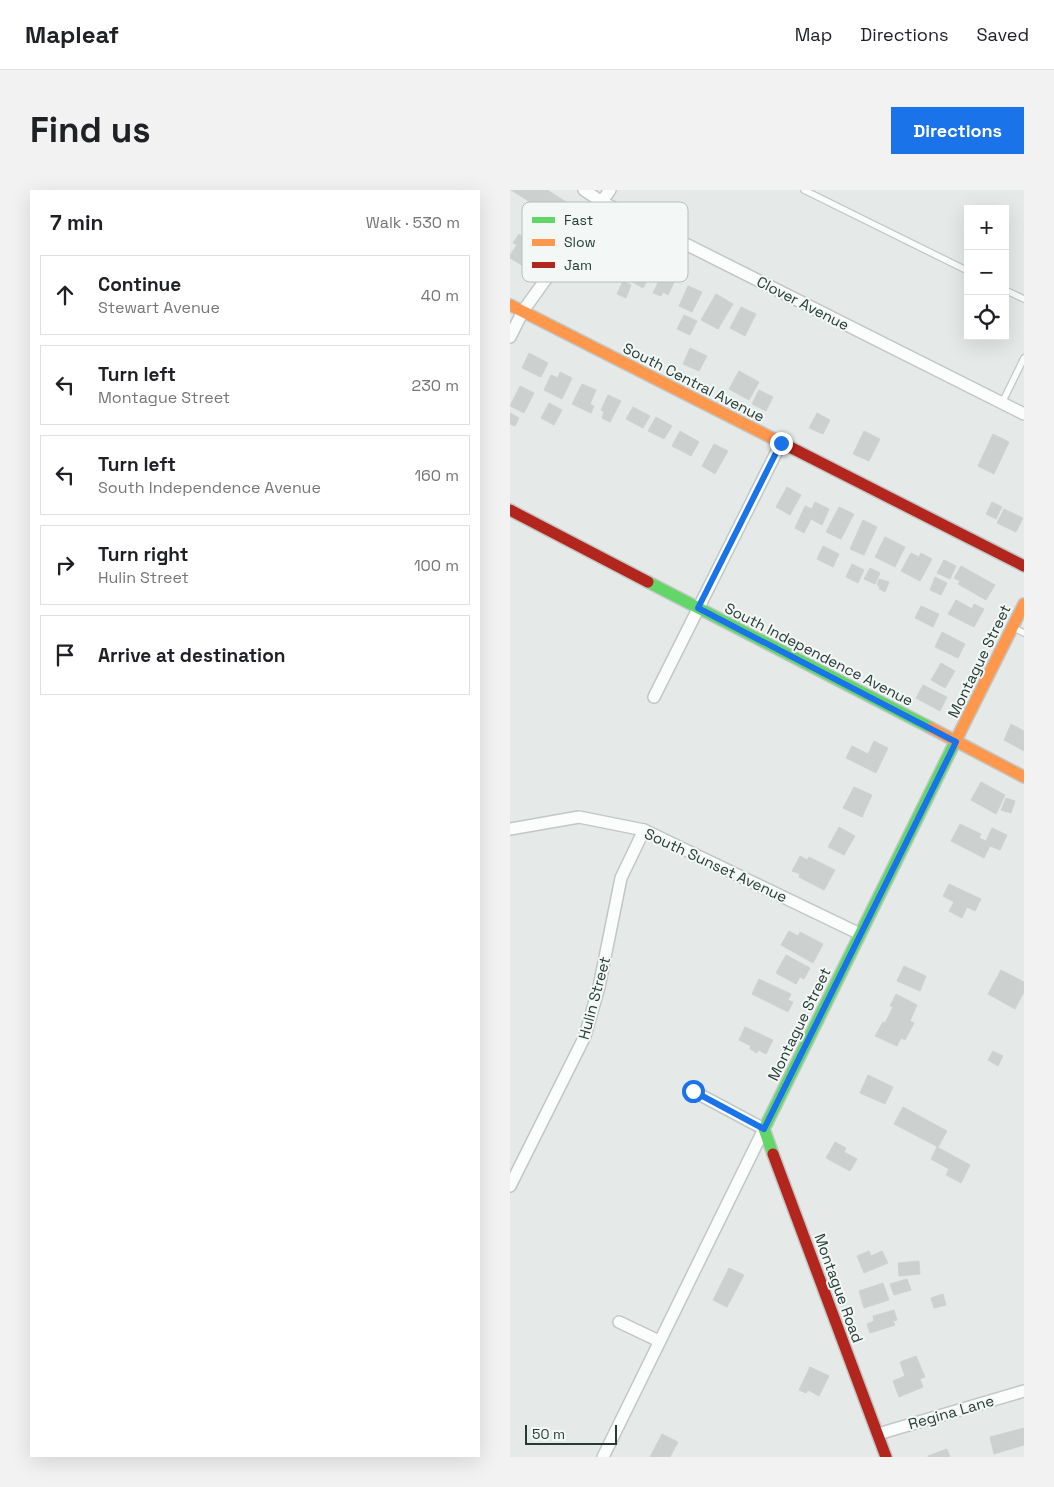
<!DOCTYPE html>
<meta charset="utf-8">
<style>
:root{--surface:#fff;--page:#f2f2f2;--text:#202124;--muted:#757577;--line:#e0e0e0;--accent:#1a73e8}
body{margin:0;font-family:"Space Grotesk",sans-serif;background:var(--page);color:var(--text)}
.controls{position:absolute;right:15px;top:15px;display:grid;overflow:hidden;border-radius:0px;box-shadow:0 5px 20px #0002}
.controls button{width:45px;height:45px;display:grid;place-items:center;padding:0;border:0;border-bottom:1px solid var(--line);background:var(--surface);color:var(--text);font:25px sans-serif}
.scale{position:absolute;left:15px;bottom:12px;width:92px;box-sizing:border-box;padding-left:5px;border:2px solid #253b36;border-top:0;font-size:14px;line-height:18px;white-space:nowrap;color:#253b36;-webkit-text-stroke:4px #f3f8f6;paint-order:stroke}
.stop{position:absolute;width:15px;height:15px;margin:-11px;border:4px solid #1a73e8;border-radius:50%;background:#fff}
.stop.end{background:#1a73e8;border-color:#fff;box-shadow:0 1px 5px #0008}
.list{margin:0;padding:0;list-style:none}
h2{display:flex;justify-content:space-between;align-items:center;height:65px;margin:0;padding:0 20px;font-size:21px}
h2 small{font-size:16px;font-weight:400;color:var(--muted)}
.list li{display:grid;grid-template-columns:32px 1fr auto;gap:15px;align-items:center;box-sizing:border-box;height:80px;margin:0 10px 10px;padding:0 10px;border:1px solid var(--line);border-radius:0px}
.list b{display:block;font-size:19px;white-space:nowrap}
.list p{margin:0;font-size:16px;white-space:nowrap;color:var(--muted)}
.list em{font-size:16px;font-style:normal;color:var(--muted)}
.icon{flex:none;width:28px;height:28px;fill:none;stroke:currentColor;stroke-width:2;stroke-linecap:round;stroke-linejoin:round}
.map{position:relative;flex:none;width:514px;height:1267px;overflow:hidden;border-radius:0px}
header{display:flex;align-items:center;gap:30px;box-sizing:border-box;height:70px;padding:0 25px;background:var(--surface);border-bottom:1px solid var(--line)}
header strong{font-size:24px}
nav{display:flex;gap:28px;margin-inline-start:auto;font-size:18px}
.intro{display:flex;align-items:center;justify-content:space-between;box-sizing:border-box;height:120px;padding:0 30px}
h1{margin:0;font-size:35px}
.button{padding:12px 22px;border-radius:0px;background:var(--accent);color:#fff;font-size:18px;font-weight:700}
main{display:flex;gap:30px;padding:0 30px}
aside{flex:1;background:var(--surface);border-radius:0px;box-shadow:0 5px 20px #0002}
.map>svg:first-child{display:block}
.building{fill:#ccd1cf;stroke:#ced3d1}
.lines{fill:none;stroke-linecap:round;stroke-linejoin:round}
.lane-casing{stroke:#c2c7c5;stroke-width:8}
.street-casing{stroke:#c2c7c5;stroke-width:14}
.fast-casing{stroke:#c1c7c5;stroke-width:14}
.slow-casing{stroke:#c1c7c5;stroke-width:14}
.jam-casing{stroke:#c1c7c5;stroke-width:14}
.lane{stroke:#fbfcfc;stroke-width:5.5}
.street{stroke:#fbfcfc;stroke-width:11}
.fast{stroke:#63d668;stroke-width:11}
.slow{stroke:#ff974d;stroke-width:11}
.jam{stroke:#b3261e;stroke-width:11}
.route{stroke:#1a73e8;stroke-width:6}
.labels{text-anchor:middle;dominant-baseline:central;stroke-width:4;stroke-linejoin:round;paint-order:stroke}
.street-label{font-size:15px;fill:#253b36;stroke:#f3f8f6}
.key{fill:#f3f8f6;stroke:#b5bfbc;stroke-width:1}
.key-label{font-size:14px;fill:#253b36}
</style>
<header>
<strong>Mapleaf</strong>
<nav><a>Map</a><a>Directions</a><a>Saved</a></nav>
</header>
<div class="intro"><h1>Find us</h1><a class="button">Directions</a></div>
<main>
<aside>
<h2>7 min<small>Walk · 530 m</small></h2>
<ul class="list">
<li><svg class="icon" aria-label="ahead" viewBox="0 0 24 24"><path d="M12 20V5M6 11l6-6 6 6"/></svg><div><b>Continue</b><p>Stewart Avenue</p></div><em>40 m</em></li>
<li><svg class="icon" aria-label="left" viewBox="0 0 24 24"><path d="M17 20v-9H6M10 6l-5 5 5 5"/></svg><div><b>Turn left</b><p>Montague Street</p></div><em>230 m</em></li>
<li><svg class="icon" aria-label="left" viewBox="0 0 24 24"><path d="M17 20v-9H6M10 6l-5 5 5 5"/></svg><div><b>Turn left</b><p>South Independence Avenue</p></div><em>160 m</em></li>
<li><svg class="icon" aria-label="right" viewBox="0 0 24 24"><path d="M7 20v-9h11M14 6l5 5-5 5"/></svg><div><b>Turn right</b><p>Hulin Street</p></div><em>100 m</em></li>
<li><svg class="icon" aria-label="arrive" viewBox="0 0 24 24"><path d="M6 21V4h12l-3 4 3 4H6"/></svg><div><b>Arrive at destination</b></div></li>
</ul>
</aside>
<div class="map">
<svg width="514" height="1267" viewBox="0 0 514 1267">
<rect width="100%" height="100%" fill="#e5eae8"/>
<g class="building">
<path d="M1,0h36l21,13 -11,16z"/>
<path d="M9,44l17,11 -13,21 -13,-8v-3l7,-10 -4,-2z"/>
<path d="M132,65l15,8 -14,25 -14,-8z"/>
<path d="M155,78l13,6 -10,21 -5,-3 -2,4 -8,-3z"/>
<path d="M113,91l8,4 -5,13 -9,-4z"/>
<path d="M178,96l14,6 -10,20 -13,-6z"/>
<path d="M206,104l17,10 -15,25 -17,-9z"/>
<path d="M231,117l15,7 -11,22 -15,-8z"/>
<path d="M174,125l13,6 -7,14 -13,-6z"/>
<path d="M180,158l17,8 -8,15 -16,-7z"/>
<path d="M19,163l19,10 -7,14 -19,-9z"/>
<path d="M229,181l20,11 -10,18 -20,-11z"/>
<path d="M50,182l12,6 -10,21 -18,-9 7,-15 7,3z"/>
<path d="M72,194l14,6 -6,14 4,2 -3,7 -19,-9z"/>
<path d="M10,196l14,7 -10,20 -14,-7z"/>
<path d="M249,200l14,7 -7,14 -14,-7z"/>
<path d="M98,205l13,6 -11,21 -8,-4 2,-6 -3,-2z"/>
<path d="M39,213l13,7 -8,15 -13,-7z"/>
<path d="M123,217l17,9 -7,12 -17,-9z"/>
<path d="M0,223l9,5 -4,8 -5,-2z"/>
<path d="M307,223l13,7 -7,14 -14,-6z"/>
<path d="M146,227l16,9 -8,13 -16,-8z"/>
<path d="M170,241l19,11 -8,14 -19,-10z"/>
<path d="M354,241l16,8 -11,22 -16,-7z"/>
<path d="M483,244l16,8 -15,32 -16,-8z"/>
<path d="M204,254l14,7 -13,23 -13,-8z"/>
<path d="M277,297l14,8 -11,20 -14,-8z"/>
<path d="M305,312l14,7 -7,16 -11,-6 -7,14 -9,-5 10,-22 7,3z"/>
<path d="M482,312l10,5 -6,12 -10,-5z"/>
<path d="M329,317l15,7 -13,25 -15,-7z"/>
<path d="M494,319l19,9 -7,14 -19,-9z"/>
<path d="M353,330l14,7 -13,28 -14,-6z"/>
<path d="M375,347l20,10 -10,20 -20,-10z"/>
<path d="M313,356l16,8 -6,13 -16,-8z"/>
<path d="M401,363l8,4 2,-4 11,6 -12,22 -19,-10z"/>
<path d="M434,370l12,6 -6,13 -13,-6z"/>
<path d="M342,374l12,6 -6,13 -12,-6z"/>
<path d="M451,376l34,19 -9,15 -28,-16 2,-3 -6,-3z"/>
<path d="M360,378l10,5 -5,11 -11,-5z"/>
<path d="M425,387l12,6 -6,12 -11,-5z"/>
<path d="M369,389l10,3 -4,10 -6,-3 1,-2 -3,-2z"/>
<path d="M446,410l16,9 2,-5 10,5 -10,18 -26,-13z"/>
<path d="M411,416l18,8 -6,13 -18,-9z"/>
<path d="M432,442l23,12 -7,14 -23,-11z"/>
<path d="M431,473l14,8 -10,17 -14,-8z"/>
<path d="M413,495l24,12 -7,14 -24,-13z"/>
<path d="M501,534l13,7v20l-20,-11z"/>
<path d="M364,551l14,7 -12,25 -30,-15 6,-12 16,8z"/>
<path d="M471,592l24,13 -9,19 -25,-14z"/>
<path d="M344,597l18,8 -10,22 -19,-9z"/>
<path d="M496,608l9,3 -4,12 -10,-3z"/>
<path d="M450,634l21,10 -2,4 7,3 6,-13 15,7 -7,15 -10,-4 -6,12 -33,-17z"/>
<path d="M329,637l16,9 -11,19 -16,-8z"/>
<path d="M290,666l7,4 2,-3 26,13 -11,20 -25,-13 1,-3 -8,-3z"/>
<path d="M439,694l32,15 -6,12 -8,-4 -5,11 -13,-7 5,-9 -11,-6z"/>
<path d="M279,741l9,5 2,-4 23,12 -10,19 -32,-18z"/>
<path d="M276,765l24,13 -6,11 -4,-2 -4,7 -20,-11z"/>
<path d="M394,776l22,10 -6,15 -23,-10z"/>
<path d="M491,780l23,12v10l-9,17 -27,-15z"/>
<path d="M249,789l32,15 -3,6 5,2 -5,10 -36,-18z"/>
<path d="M386,804l21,11 -7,16 4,2 -9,17 -4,-2 -4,8 -22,-10 8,-14 2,1 8,-16 -3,-1z"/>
<path d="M235,837l28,13 -7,14 -8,-4 -1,3 -7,-4 1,-3 -12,-6z"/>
<path d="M483,861l10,5 -5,10 -10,-6z"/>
<path d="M358,885l25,12 -8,17 -25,-11z"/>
<path d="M393,917l44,24 -9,16 -44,-23z"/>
<path d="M325,952l11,6 -2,4 13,7 -7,12 -24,-13z"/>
<path d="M427,957l33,18 -9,18 -15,-8 3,-6 -18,-10z"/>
<path d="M359,1061l2,5 11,-5 6,12 -24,10 -7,-17z"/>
<path d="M409,1071l1,13 -21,2 -1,-13z"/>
<path d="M219,1078l15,7 -17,32 -14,-7z"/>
<path d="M397,1089l4,11 -17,5 -4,-11z"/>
<path d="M373,1093l6,17 -25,8 -5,-17z"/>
<path d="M433,1104l3,11 -12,3 -3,-10z"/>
<path d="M384,1120l3,10 -4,1 2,4 -25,8 -3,-9 7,-3 -1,-5z"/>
<path d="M406,1166l9,21 -5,2 3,8 -24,10 -6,-16 12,-5 -5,-14z"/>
<path d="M300,1177l19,9 -10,20 -11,-6 -2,3 -7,-3z"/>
<path d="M514,1238v17l-30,9 -4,-17z"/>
<path d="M152,1244l16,8 -8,15h-20z"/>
<path d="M437,1259l3,8h-22v-1z"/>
</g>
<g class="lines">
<g class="lane-casing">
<g id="lane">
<path d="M294,0l164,81"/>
<path d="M495,100l19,9"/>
<path d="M492,213l22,-45"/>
<path d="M504,438l10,5"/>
</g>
</g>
<g class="street-casing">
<g id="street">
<path d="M74,0l18,12 422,212"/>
<path d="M0,147l13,-26 87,-121"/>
<path d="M144,507l127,-254"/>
<path d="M0,639l69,-12 65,13 216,104"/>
<path d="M0,996l75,-150 14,-49 22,-109 23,-48"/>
<path d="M109,1132l40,19"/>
<path d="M368,1244l146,-43"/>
<path d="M93,1267l161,-328 -71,-38"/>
</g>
</g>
<g class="fast-casing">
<g id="fast">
<path d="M138,392l283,146"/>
<path d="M263,964l-9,-25 195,-395"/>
</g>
</g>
<g class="slow-casing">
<g id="slow">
<path d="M0,115l270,137"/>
<path d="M421,538l93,49"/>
<path d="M449,544l65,-130"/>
</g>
</g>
<g class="jam-casing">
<g id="jam">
<path d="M270,252l244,124"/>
<path d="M0,320l138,72"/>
<path d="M263,964l113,303"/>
</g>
</g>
<use href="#lane" class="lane"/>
<use href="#street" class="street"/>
<use href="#fast" class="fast"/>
<use href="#slow" class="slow"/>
<use href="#jam" class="jam"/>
</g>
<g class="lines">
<path class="route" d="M183,901l71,38 192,-387 -258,-134 83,-165"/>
</g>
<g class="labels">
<g class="street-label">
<text transform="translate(293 113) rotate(27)">Clover Avenue</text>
<text transform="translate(184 192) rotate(27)">South Central Avenue</text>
<text transform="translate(309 464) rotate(27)">South Independence Avenue</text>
<text transform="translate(469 471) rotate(-64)">Montague Street</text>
<text transform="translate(206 675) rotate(25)">South Sunset Avenue</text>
<text transform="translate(84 808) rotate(-75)">Hulin Street</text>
<text transform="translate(289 834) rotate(-64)">Montague Street</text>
<text transform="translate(329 1098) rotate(70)">Montague Road</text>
<text transform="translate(441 1222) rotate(-16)">Regina Lane</text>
</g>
</g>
<rect x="12" y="12" width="166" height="80" rx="8" class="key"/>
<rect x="22" y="27" width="23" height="6" fill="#63d668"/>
<rect x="22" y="49" width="23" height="7" fill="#ff974d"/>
<rect x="22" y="72" width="23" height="6" fill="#b3261e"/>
<g class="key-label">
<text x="54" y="35">Fast</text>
<text x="54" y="57">Slow</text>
<text x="54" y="80">Jam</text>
</g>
</svg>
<div class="controls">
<button>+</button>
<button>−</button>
<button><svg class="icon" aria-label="locate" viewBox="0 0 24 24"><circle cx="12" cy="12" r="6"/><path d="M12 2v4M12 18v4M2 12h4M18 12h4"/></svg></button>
</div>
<div class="scale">50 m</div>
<div class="stop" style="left:183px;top:901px"></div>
<div class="stop end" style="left:271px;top:253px"></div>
</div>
</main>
